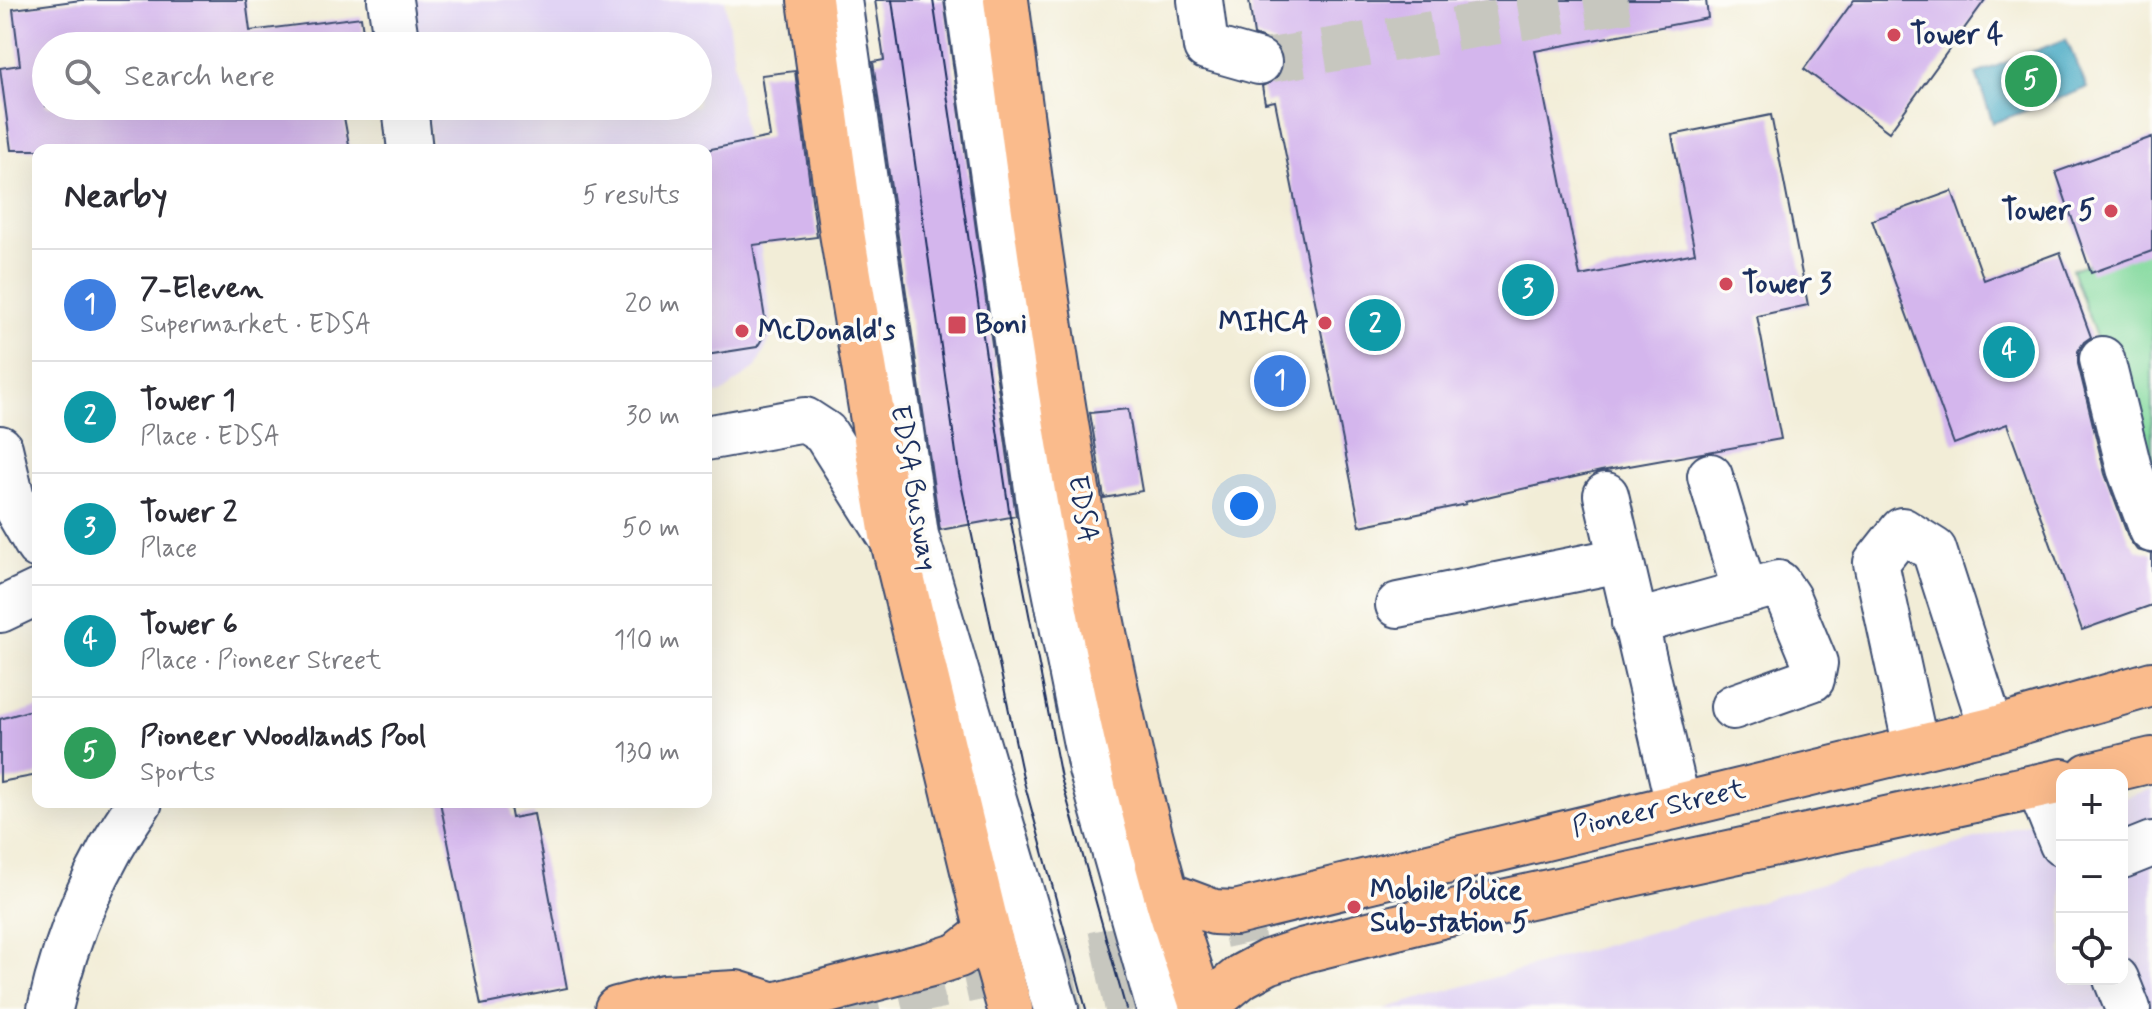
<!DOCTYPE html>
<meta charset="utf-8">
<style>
:root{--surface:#fff;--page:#f2f2f3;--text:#2b2b33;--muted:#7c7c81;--line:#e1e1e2;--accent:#d1495b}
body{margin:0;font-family:Mynerve,sans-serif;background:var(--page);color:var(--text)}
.controls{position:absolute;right:24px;bottom:24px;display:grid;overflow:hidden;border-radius:16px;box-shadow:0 8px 32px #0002}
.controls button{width:72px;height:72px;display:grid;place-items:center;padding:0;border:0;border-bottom:2px solid var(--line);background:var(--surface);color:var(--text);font:40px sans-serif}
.you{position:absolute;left:1244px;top:506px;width:28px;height:28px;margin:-20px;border:6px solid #fff;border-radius:50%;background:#1a73e8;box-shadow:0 0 0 12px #1a73e833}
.badge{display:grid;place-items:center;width:52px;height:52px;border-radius:50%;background:var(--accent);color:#fff;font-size:26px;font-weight:700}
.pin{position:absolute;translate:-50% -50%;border:4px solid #fff;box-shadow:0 2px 8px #0006}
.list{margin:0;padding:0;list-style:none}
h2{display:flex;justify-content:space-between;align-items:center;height:104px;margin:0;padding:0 32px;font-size:34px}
h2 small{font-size:26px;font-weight:400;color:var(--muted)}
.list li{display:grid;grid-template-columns:52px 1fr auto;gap:24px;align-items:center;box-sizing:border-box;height:112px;padding:0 32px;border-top:2px solid var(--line)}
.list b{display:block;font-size:30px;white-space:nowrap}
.list p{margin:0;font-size:26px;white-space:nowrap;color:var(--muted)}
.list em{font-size:26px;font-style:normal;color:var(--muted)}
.icon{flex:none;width:44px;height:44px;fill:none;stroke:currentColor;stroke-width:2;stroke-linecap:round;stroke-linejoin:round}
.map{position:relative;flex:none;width:2152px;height:1009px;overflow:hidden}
.search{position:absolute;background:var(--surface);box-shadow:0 8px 32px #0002;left:32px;top:32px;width:680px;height:88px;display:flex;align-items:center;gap:20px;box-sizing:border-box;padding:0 28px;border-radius:44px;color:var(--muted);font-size:30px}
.panel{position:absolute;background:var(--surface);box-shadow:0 8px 32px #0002;left:32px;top:144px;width:680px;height:664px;border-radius:16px}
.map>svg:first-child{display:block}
.built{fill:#e1d4f4}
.green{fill:#82d99d;stroke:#4e847e;stroke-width:2}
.water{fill:#43a7c3;stroke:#2f6b90;stroke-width:2}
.building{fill:#d4b6ed}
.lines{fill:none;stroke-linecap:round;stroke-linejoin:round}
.minor-tunnel{stroke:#c7c7bf;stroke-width:44;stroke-dasharray:44 22;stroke-linecap:butt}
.major-tunnel{stroke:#c7c7bf;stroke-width:44;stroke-dasharray:44 22;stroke-linecap:butt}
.minor-casing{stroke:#3b4c70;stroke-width:48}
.major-casing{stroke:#3b4c70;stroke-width:48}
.highway-casing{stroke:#3b4c70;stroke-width:48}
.minor{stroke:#fff;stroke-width:44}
.major{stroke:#fabb8c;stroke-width:44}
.highway{stroke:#fabb8c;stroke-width:44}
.tram{stroke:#1b2f5e;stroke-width:2}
.poi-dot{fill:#d1495b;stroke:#fdfcf7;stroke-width:3}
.labels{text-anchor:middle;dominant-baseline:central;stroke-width:7;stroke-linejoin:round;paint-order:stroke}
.poi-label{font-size:28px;font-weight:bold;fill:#1b2f5e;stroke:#fdfcf7;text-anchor:start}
.street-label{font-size:28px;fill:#1b2f5e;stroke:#fdfcf7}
</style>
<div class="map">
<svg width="2152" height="1009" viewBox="0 0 2152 1009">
<rect width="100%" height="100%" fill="#fdfcf7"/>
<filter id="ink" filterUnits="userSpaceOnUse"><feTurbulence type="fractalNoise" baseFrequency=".0125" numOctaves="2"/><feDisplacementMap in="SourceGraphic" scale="16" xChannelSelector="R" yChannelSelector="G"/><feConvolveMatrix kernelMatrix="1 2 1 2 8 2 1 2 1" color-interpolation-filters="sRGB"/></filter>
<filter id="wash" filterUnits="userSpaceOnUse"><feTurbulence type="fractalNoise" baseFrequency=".006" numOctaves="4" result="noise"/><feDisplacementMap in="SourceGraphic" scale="32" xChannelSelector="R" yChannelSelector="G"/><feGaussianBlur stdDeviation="1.8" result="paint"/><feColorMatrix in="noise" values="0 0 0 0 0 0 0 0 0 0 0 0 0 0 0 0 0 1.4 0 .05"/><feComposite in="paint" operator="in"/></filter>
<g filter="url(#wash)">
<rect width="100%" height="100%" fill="#f2edd7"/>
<g class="built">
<path d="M411,0h314l48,334 -17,33 -34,26 -16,3v-246h-273l-7,-44h272v-60h-280z"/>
<path d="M2152,789v220h-768l678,-195v165h60v-181z"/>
</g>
<path class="green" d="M2152,241v255l-80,-227z"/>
<path class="water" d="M2066,39l21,49 -94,35 -17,-49z"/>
<g id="blocks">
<g class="building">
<path d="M81,0h165l4,31 111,-14 4,29h-319v60h296l8,44h-339l-11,-82 20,-3 -7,-56z"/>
<path d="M875,0h69l72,516 -76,14 -67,-468 11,-2z"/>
<path d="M1249,0h457l2,18 -173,33 45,225 115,-23 -23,-118 99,-20 37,190 -51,11 24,123 -180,32 -136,31 1,2 -106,22 -85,-425 -10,2 -3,-17 15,-7 6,-11v-11l-7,-13 -22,-9z"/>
<path d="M1854,0h131l-96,132 -85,-63z"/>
<path d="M795,71l22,166 -64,8 14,86 -10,16 -51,8v-205l64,-13 -9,-62z"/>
<path d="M2152,137v114l-61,22 -35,-101z"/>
<path d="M1952,191l32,89 76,-28 31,85 -7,5 -6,9v13l27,110 24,65 8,11 15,4v51l-70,25 -75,-206 -53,20 -82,-224z"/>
<path d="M1128,409l14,82 -38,7 -14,-85z"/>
<path d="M38,708v67l-38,7v-63z"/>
<path d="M440,802h69l3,16 22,-4 33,174 -86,17z"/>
</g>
</g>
</g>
<g filter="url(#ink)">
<use href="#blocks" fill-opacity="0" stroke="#3b4c70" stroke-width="2"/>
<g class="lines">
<path class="minor-tunnel" d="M1259,62l371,-62"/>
<g class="major-tunnel">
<path d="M835,1009l426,-91"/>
<path d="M1037,1009l150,-32"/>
</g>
<g class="minor-casing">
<g id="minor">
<path d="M390,0l7,46"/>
<path d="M839,0l77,535 140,474"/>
<path d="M968,0l75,531 48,238 68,240"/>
<path d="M1200,0l6,47 53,15"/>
<path d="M405,106l5,44"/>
<path d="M2102,359l27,109 23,62"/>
<path d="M706,438l99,-18 20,13 68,108"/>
<path d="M0,448l13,55 25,43"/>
<path d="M1710,476l35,116"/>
<path d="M1606,495l72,310"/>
<path d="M1398,605l222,-45"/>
<path d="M0,610l38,-18"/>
<path d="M1634,623l144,-40 10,15 27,65 -3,16 -79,28"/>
<path d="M1916,748l-40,-185 26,-33 32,20 58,180"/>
<path d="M2039,787l23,57"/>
<path d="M2122,856l30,-12"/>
<path d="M2116,979l12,30"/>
<path d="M50,1009c17,-75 46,-144 90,-207"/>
</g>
</g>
<g class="major-casing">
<g id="major">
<path d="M2089,775l63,-15"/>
<path d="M1166,894l48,18 21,1 757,-183 160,-46"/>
<path d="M1203,1008l39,-32 26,-14 37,-12 156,-39 601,-130"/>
<path d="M617,1009l47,-12 72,-4 38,12 157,-41 28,-9 29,-23"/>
</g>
</g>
<g class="highway-casing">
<g id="highway">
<path d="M810,0l32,233 51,308 95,391 22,77"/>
<path d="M1006,0c39,299 79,602 160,894 11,39 25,77 37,115"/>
</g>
</g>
<use href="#minor" class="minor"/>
<use href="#major" class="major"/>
<use href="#highway" class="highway"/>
<g class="tram">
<path d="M892,0l67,474 65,308 62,227"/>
<path d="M933,0l77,517 51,261 65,231"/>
</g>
</g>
</g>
<g class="poi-dot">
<circle cx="1894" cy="35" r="8"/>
<circle cx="2111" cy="211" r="8"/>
<circle cx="1726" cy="284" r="8"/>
<circle cx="1325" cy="323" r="8"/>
<rect x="947" y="315" width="20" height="20" rx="4"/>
<circle cx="742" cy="331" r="8"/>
<circle cx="1354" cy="907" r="8"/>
</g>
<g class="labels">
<g class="poi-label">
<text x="1910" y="35">Tower 4</text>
<text x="2095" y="211" text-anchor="end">Tower 5</text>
<text x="1742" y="284">Tower 3</text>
<text x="1309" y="323" text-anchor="end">MIHCA</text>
<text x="975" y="325">Boni</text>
<text x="758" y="331">McDonald's</text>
<text x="1370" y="891">Mobile Police<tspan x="1370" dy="32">Sub-station 5</tspan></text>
</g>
<g class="street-label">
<text transform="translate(913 488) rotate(80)">EDSA Busway</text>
<text transform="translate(1082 509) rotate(80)">EDSA</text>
<text transform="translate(1659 809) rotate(-13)">Pioneer Street</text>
</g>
</g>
</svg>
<div class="controls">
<button>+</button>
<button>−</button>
<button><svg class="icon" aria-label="locate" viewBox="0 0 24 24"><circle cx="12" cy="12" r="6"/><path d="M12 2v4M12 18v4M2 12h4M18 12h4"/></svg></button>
</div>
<div class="you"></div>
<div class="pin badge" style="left:1280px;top:381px;background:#3f7fe0">1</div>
<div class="pin badge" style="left:1375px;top:325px;background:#0f9aa8">2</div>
<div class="pin badge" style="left:1528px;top:290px;background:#0f9aa8">3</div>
<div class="pin badge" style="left:2009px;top:352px;background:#0f9aa8">4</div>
<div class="pin badge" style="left:2031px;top:81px;background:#2e9e5b">5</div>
<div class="search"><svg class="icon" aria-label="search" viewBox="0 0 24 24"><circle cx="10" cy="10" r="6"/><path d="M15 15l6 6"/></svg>Search here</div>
<section class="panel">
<h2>Nearby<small>5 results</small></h2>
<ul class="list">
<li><span class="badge" style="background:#3f7fe0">1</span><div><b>7-Eleven</b><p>Supermarket · EDSA</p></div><em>20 m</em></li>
<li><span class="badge" style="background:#0f9aa8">2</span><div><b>Tower 1</b><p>Place · EDSA</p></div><em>30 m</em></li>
<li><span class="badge" style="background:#0f9aa8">3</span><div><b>Tower 2</b><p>Place</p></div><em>50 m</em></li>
<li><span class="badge" style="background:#0f9aa8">4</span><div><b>Tower 6</b><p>Place · Pioneer Street</p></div><em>110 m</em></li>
<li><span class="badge" style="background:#2e9e5b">5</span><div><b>Pioneer Woodlands Pool</b><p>Sports</p></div><em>130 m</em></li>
</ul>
</section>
</div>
